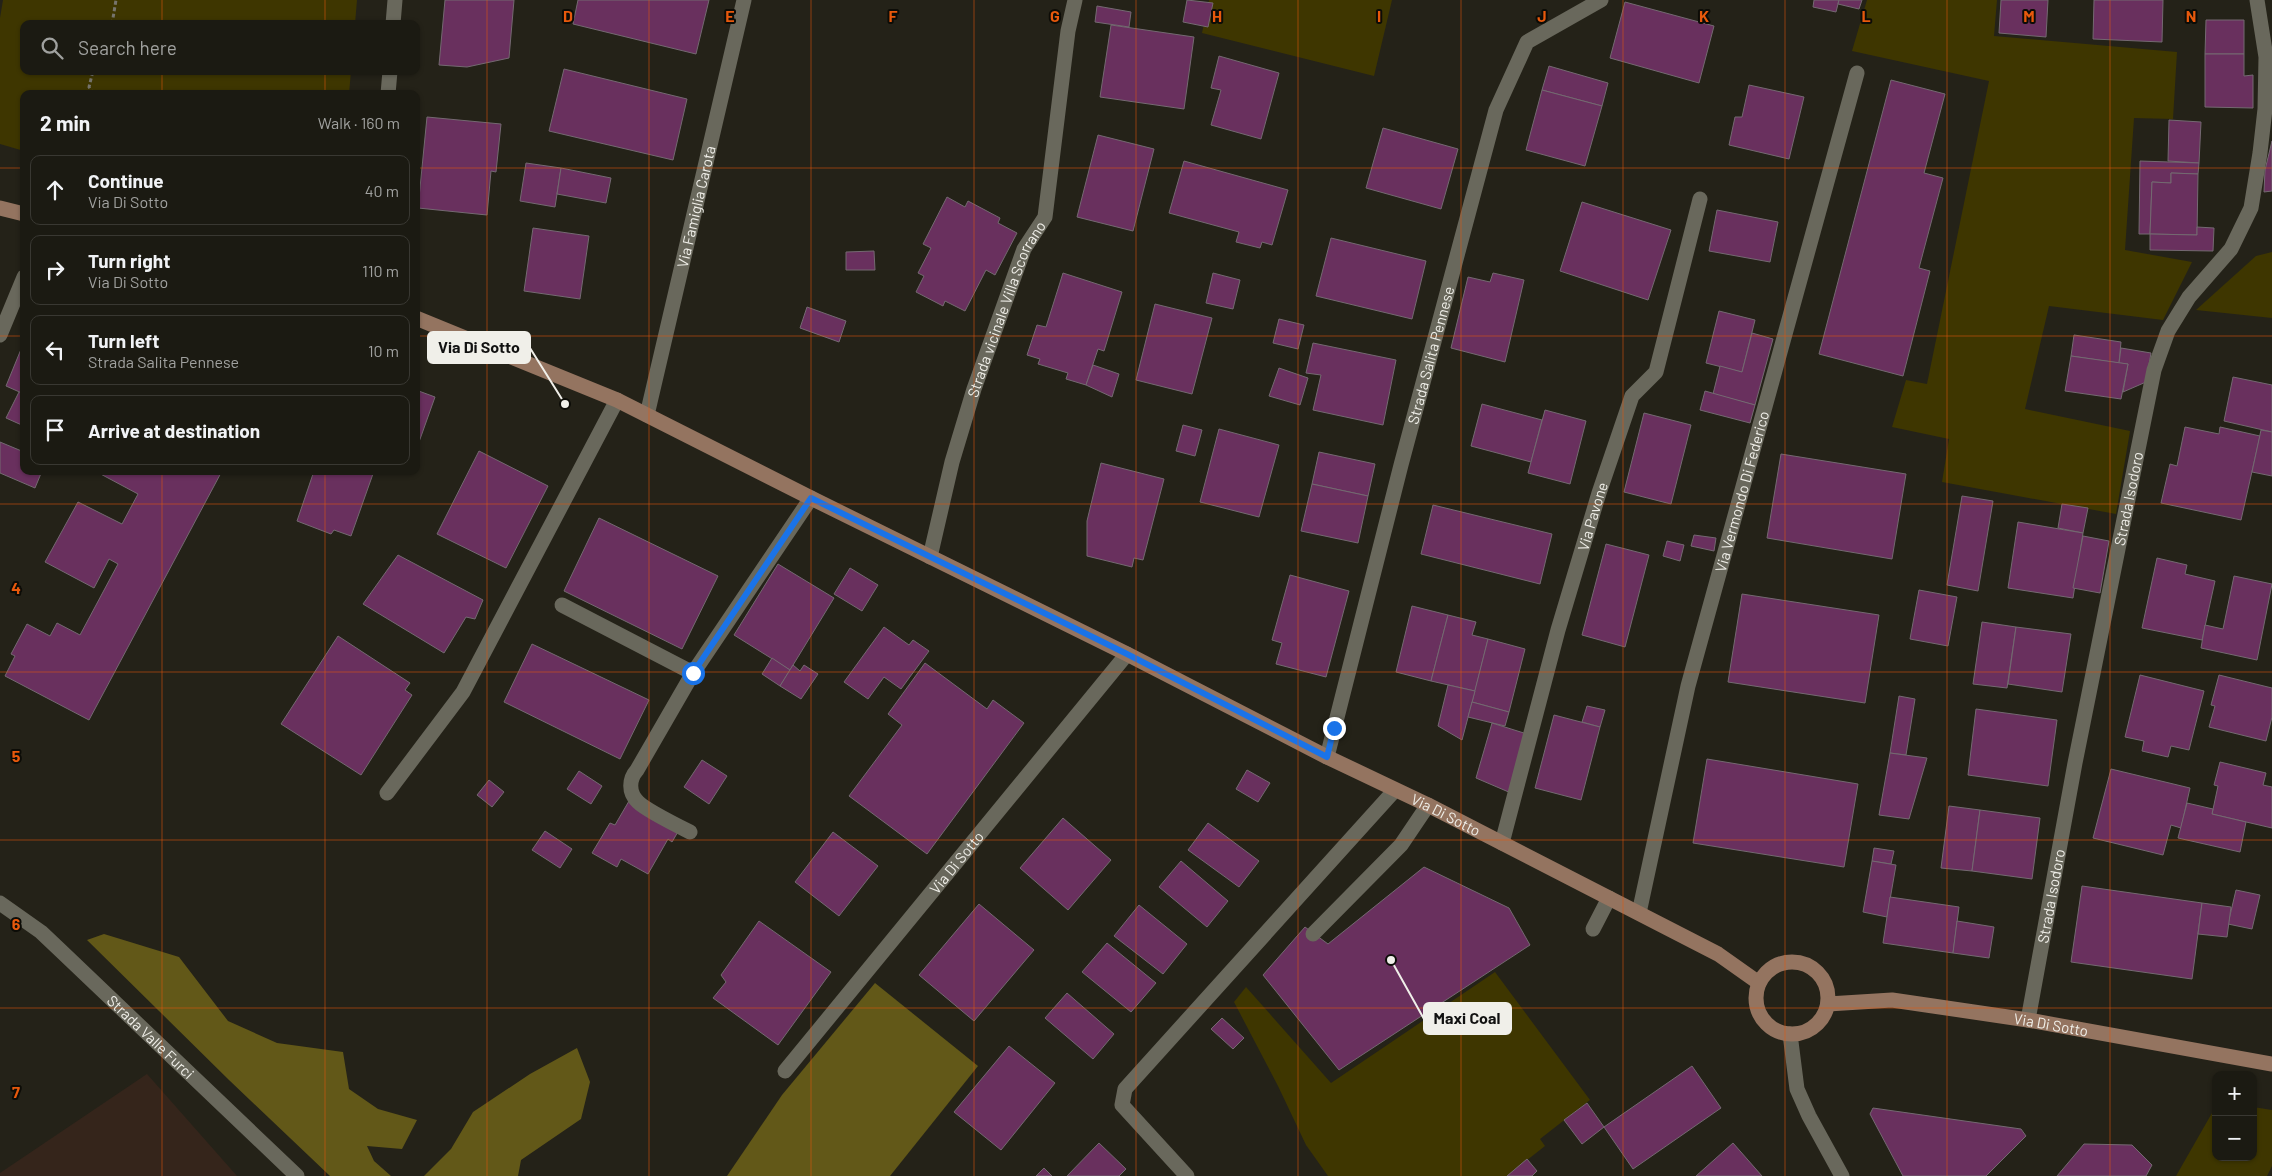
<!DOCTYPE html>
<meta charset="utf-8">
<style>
:root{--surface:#1b1a12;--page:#282720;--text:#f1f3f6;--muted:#a0a19f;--line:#393832}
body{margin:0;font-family:Barlow,sans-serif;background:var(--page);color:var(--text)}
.controls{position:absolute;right:15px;bottom:15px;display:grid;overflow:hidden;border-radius:10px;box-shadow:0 1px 4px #0004}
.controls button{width:45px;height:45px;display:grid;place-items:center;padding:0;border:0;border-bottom:1px solid var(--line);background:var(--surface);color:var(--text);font:25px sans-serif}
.stop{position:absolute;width:15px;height:15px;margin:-11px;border:4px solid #1a73e8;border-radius:50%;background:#fff}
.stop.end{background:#1a73e8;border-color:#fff;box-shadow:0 1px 5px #0008}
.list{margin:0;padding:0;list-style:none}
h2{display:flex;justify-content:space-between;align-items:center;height:65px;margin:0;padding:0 20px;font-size:21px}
h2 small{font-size:16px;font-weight:400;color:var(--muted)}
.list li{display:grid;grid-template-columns:32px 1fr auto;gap:15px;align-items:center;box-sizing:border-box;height:70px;margin:0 10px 10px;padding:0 10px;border:1px solid var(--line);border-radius:10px}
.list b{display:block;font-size:19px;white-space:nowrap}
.list p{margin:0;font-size:16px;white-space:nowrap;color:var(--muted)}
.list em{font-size:16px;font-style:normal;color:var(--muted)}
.icon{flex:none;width:28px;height:28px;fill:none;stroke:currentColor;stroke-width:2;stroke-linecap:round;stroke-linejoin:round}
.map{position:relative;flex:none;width:2272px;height:1176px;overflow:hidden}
.search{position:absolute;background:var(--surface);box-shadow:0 1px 4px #0004;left:20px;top:20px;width:400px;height:55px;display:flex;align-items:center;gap:12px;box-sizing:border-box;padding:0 18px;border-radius:10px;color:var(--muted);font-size:19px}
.panel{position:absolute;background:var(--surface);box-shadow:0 1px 4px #0004;left:20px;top:90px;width:400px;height:385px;border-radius:10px}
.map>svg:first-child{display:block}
.industrial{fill:#35251b}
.green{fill:#3e3600}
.forest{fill:#625818}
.building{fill:#69305e;stroke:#746971}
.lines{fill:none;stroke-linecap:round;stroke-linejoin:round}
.path{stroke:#76746c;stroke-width:3;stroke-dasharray:4 2.5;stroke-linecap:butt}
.lane{stroke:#69685c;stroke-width:15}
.street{stroke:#69685c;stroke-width:15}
.secondary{stroke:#947460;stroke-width:15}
.route{stroke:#1a73e8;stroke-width:6}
.grid{fill:none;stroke:#e8590c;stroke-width:1;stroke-opacity:0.55}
.labels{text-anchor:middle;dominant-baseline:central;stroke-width:4;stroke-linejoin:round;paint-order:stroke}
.street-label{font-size:15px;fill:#f0efe9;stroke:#0c0c07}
.grid-label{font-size:16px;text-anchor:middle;font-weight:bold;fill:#e8590c;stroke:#0c0c07;stroke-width:4;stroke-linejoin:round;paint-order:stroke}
.leader{fill:none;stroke:#f0efe9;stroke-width:2}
.callout-dot{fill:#f0efe9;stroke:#0c0c07;stroke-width:2}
.callout{fill:#f0efe9;stroke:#f0efe9;stroke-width:2}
.callout-label{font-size:16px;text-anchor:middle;font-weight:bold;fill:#111}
</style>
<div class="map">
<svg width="2272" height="1176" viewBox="0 0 2272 1176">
<rect width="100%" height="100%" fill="#242218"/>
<path class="industrial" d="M147,1074l90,102h-237v-3z"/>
<g class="green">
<path d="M3,0h354l-2,24h-331v47h327l-2,23h-325v57l-24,-7v-126z"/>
<path d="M1209,0h183l-18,76 -172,-43z"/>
<path d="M1867,0h130l-3,36 183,16 -4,67 -39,-1 -9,132 67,12 -29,58 -114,-14 -24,103 105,22 -14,83 -174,-32 7,-43 -57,-12 14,-47 21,4 62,-303 -137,-30z"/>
<path d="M2272,252v66l-76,-8 60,-54z"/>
<path d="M1495,972l95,128 -50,39 5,7 -38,30h-179l-22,-31 -28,-59 -44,-84 12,-15 85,96z"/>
<path d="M2216,1106v51h37v-50l19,3v56l-5,10h-91z"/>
</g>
<g class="forest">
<path d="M104,934l75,23 49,64 49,22 66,9 6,37 29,20 39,11 -15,29 -35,-3 7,15 17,15h-61l-101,-96 -142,-140z"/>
<path d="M875,983l103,83 -88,110h-163l55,-81z"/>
<path d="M577,1048l13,34 -9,37 -60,41 -3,16h-94l27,-27 22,-37 57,-38z"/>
</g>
<g class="building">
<path d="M445,0h69l-5,58 -42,9 -28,-2z"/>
<path d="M578,0h131l-13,54 -123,-30z"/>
<path d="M1187,0l26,3 -5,24 -25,-5z"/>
<path d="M1814,0h25l-3,12 -23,-5z"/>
<path d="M1839,0h23l-3,9 -21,-5z"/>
<path d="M2001,0h47l-2,37 -47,-4z"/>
<path d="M2094,0h69l-1,42 -69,-3z"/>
<path d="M1625,2l89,24 -15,57 -89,-25z"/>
<path d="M1097,6l34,6 -2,15 -34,-5z"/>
<path d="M2206,20h38v34h-39z"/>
<path d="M1111,25l83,12 -10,72 -84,-12z"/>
<path d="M2205,54h39v22l9,-1v33l-48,-1z"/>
<path d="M1219,56l60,17 -18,66 -50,-14 10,-35 -10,-2z"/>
<path d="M1549,66l59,17 -6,23 -60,-16z"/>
<path d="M564,69l123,30 -14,61 -124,-29z"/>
<path d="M1891,80l54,14 -21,79 19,5 -24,90 11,3 -27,105 -84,-22z"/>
<path d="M1749,85l55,12 -15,62 -60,-14 6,-28h7z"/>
<path d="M1542,90l60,16 -17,60 -59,-16z"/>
<path d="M427,117l74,7 -5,48 -5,-1 -4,44 -69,-7z"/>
<path d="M2169,120l32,2 -2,41 -31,-2z"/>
<path d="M1383,128l75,21 -17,60 -75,-21z"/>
<path d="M1098,135l56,14 -21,82 -56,-14z"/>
<path d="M2272,141v50l-8,1 1,-22z"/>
<path d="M1184,161l104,29 -16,55 -10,-3 -2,6 -24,-6 3,-10 -70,-19z"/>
<path d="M2140,161l59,2 -1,11 -27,-1v10l-19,-1 -2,52h-11z"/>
<path d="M526,163l35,5 -6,39 -35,-6z"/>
<path d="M561,168l50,10 -5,25 -49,-9z"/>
<path d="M2171,173l27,1 -1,61 -47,-1 2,-52 19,1z"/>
<path d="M947,197l18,10 3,-6 32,17 -2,5 19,10 -22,42 -9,-5 -21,41 -20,-10 -2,5 -27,-14 8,-16 -6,-3 13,-25 -8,-4z"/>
<path d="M1582,202l89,28 -23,70 -88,-29z"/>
<path d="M1717,210l61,12 -8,40 -61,-11z"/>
<path d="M2197,227l17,1 -1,23 -63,-1v-16l47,1z"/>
<path d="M533,228l56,8 -9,63 -56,-8z"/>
<path d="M1331,238l95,23 -14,58 -96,-23z"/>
<path d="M874,251l1,19h-29v-18z"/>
<path d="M1063,273l59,19 -18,59 -6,-2 -12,36 -20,-6 2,-6 -30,-9 2,-5 -13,-4 10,-30 9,2z"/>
<path d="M1213,273l27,7 -7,29 -27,-6z"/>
<path d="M1493,273l31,7 -19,82 -54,-14 17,-71 22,5z"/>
<path d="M1155,304l57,14 -20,76 -56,-14z"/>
<path d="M807,307l39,14 -7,21 -39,-14z"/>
<path d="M1719,311l36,9 -13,52 -36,-9z"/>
<path d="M1279,319l25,6 -6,24 -25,-6z"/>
<path d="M1752,333l21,6 -18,66 -42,-11 7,-28 22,6z"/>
<path d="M2074,335l47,7 -2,21 -48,-7z"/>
<path d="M24,342v52l-18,-8z"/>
<path d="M1313,343l83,17 -13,65 -70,-15 8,-35 -15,-2z"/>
<path d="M2121,348l30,5 -5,29 -23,10 5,-28 -9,-1z"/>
<path d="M2071,356l57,8 -7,35 -56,-8z"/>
<path d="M1093,365l26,9 -7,23 -26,-12z"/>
<path d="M1279,368l29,10 -8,27 -31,-9z"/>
<path d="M2233,377l39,8v47l-48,-11z"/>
<path d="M416,390l19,7 -16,45 -3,-1z"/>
<path d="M1705,391l50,14 -5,18 -50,-13z"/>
<path d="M19,392l5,2v32l-18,-8z"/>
<path d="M1482,404l60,16 -11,42 -60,-16z"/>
<path d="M1545,410l41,11 -16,63 -42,-11z"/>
<path d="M1644,413l47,12 -20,79 -47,-12z"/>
<path d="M1183,425l19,5 -7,26 -19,-5z"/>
<path d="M2185,427l34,7 1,-7 40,9 -19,84 -80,-17 9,-39 7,2z"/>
<path d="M1219,429l60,16 -20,72 -59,-15z"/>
<path d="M2261,430l11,2v44l-20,-4z"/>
<path d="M0,442l24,10v19h18l-7,17 -35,-15z"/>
<path d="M479,451l69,35 -42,82 -69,-34z"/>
<path d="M1319,452l56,12 -7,32 -56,-12z"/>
<path d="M1781,454l125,20 -14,85 -125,-21z"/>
<path d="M1101,463l63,16 -21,81 -9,-2 -2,9 -45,-11v-35z"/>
<path d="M95,471h127l-133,249 -84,-44 10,-20 -4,-2 16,-30 23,12 7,-13 23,12 38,-71 -9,-5 -15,29 -49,-26 33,-60 44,22 16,-30z"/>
<path d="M314,471h60l-23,65 -17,-6 -3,4 -34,-13z"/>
<path d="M1312,484l56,12 -10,47 -57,-12z"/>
<path d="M1962,496l31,5 -15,90 -31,-6z"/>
<path d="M2062,504l26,4 -5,25 -25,-5z"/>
<path d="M1433,505l119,29 -12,50 -119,-30z"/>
<path d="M599,518l119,58 -36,73 -118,-58z"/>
<path d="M2018,522l65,11 -10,65 -65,-10z"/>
<path d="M1694,535l22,3 -2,13 -23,-5z"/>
<path d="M2083,536l26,5 -9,52 -27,-5z"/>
<path d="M1667,541l17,4 -4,16 -17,-5z"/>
<path d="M1606,544l43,11 -24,92 -43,-12z"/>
<path d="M398,555l85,45 -8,19 -9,-2 -22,36 -81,-49z"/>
<path d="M2157,558l30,7 -2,9 30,7 -13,59 -60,-12z"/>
<path d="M778,564l56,34 -44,72 -56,-35z"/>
<path d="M850,568l28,17 -16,26 -28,-17z"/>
<path d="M1290,575l59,16 -23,86 -50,-13 6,-21 -10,-3z"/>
<path d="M2234,576l38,8 -15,76 -56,-12 4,-23 18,4z"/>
<path d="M1919,590l38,7 -9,49 -38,-7z"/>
<path d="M1742,594l137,21 -14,88 -137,-21z"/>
<path d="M1412,606l36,9 -17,66 -35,-9z"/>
<path d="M1448,615l28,7 -4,13 16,4 -13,52 -44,-10z"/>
<path d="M1982,622l34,5 -9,61 -34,-4z"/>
<path d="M884,627l25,18 4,-5 16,11 -28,38 -17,-12 -16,22 -24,-17z"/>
<path d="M2016,627l55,7 -9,58 -54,-8z"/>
<path d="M338,636l72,47 -5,7 7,5 -51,80 -80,-51z"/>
<path d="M1488,639l37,10 -16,63 -37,-10z"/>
<path d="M532,644l117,56 -29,59 -116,-57z"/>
<path d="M772,658l18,12 -10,16 -18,-12z"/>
<path d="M925,663l62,46 6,-9 31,23 -97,131 -78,-58 53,-71 -14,-11z"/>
<path d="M793,665l7,6 4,-6 14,9 -17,25 -21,-13z"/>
<path d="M2140,675l64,16 -15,59 -18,-4 -3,11 -26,-6 2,-10 -19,-4z"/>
<path d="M2219,675l53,13v29l-6,24 -57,-14 6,-21 -4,-1z"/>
<path d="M1448,685l27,6 -13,49 -24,-14z"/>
<path d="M1899,696l16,3 -9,56 -16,-2z"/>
<path d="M1472,702l37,10 -4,14 -37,-9z"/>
<path d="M1587,706l18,4 -5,17 -18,-5z"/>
<path d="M1976,709l81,11 -9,66 -80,-11z"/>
<path d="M1554,715l46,12 -19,73 -46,-12z"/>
<path d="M1492,723l35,11 -16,59 -35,-15z"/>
<path d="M1890,753l37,5 -18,61 -30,-4z"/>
<path d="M1707,759l151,25 -14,83 -151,-24z"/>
<path d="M702,760l25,16 -18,28 -25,-17z"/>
<path d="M2220,762l46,11 -3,12 9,2v41l-60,-14 6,-28 -4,-1z"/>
<path d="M2111,769l79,19 -9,40 -10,-3 -8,30 -70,-17z"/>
<path d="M1247,770l23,13 -12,19 -22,-13z"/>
<path d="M579,771l23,15 -11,18 -24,-15z"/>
<path d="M489,780l15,12 -12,15 -15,-12z"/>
<path d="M629,801l50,29 -7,12 -4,-3 -20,35 -27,-15 -4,8 -25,-14 18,-30 5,2z"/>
<path d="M2187,803l26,6 -1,5 34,8 -6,30 -62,-14z"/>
<path d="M1949,806l31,4 -8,61 -31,-3z"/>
<path d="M1980,810l60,8 -8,61 -60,-8z"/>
<path d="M1063,818l48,42 -43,50 -48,-42z"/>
<path d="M1208,823l51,38 -20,26 -51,-37z"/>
<path d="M545,831l27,18 -12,19 -28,-18z"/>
<path d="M833,832l45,34 -39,50 -44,-34z"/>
<path d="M1874,848l20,3 -3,13 -19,-3z"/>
<path d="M1181,861l47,40 -21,26 -48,-40z"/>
<path d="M1872,861l24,4 -9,52 -24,-5z"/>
<path d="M1424,867l85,41 21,37 -191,125 -76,-95 42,-48 23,17z"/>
<path d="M2082,886l120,17 -10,76 -121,-17z"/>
<path d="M2236,890l24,5 -8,34 -24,-5z"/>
<path d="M1890,897l69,10 -6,46 -70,-10z"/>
<path d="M2202,903l29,4 -4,30 -29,-3z"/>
<path d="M979,904l55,46 -60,71 -55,-46z"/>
<path d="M1139,905l48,39 -24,30 -49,-38z"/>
<path d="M759,921l72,51 -53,73 -65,-47 13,-16 -5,-7z"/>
<path d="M1957,921l37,6 -5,31 -36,-5z"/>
<path d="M1107,943l49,40 -25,29 -49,-40z"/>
<path d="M1067,993l47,41 -21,25 -48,-41z"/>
<path d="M1222,1018l22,20 -11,11 -22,-20z"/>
<path d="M1009,1046l46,37 -54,67 -47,-38z"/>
<path d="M1692,1066l29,42 -88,61 -29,-42z"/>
<path d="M1587,1103l17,24 -22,17 -18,-24z"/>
<path d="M1873,1108l148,21 5,7 -40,40h-83l-33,-62z"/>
<path d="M1099,1143l27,26 -7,7h-52z"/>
<path d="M1733,1143l29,33h-66z"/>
<path d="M2084,1144l48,1 20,20 -6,11h-89z"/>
<path d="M1527,1159l10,12 -5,5h-25z"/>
<path d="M1044,1168l8,8h-16z"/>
</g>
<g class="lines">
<g class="path">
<path d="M112,24l4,-24"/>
<path d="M93,94l-4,-7 4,-16"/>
</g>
<g class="lane">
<path d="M562,605l131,68"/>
<path d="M1593,929l16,-31"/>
<path d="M1313,934l88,-89 27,-40"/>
</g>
<g class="street">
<path d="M393,24l2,-24"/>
<path d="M388,94l2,-23"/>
<path d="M0,335l24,-58"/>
<path id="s1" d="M647,415l97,-415"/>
<path id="s2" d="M930,557l22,-95 22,-73 50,-140 21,-32 23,-186 7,-31"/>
<path id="s3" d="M1327,757l74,-292 95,-355 31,-68 74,-42"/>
<path d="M387,793l76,-101 154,-292"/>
<path d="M690,832c-12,-6 -45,-23 -52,-30 -10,-10 -9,-23 -1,-32l56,-97 118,-175"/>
<path id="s4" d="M1502,843l56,-213 41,-137 33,-97 24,-24 44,-173"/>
<path id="s5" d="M0,903l41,29 19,18 237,226"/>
<path id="s6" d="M1639,913l49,-227 169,-613"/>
<path id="s7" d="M2028,1020l47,-257 79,-393 14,-39 21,-34 42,-48 20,-41 9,-55 5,-44 1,-52 -9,-57"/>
<path d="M1790,1034l7,55 12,27 33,60"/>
<path id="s8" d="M785,1071l342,-417"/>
<path d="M1187,1176l-65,-71 3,-16 270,-299"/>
</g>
<g class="secondary">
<path d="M0,208l24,6"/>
<path id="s9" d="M416,318l201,82 194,98 316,156 200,103 101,48 290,149 41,29"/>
<circle cx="1792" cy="998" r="36"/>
<path id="s10" d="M1828,1004l64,-4 136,20 244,44"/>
</g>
</g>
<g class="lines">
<path class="route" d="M693,673l118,-175 316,156 200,103 7,-29"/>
</g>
<path class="grid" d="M162,0v24M325,0v24M487,0v1176M649,0v1176M811,0v1176M974,0v1176M1136,0v1176M1298,0v1176M1461,0v1176M1623,0v1176M1785,0v1176M1947,0v1176M2110,0v1176M162,71v23M325,71v23M0,168h24M416,168h1856M0,336h24M416,336h1856M162,471v705M325,471v705M0,504h2272M0,672h2272M0,840h2272M0,1008h2272"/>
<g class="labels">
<g class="street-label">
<text stroke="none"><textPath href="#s1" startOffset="214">Via Famiglia Carota</textPath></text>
<text stroke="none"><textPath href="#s2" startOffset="260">Strada vicinale Villa Scorrano</textPath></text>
<text stroke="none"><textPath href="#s3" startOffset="415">Strada Salita Pennese</textPath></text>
<text stroke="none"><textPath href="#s6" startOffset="434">Via Vermondo Di Federico</textPath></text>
<text stroke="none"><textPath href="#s7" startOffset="531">Strada Isodoro</textPath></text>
<text stroke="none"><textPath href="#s4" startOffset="339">Via Pavone</textPath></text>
<text stroke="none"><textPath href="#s9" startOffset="1144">Via Di Sotto</textPath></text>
<text stroke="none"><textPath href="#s8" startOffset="270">Via Di Sotto</textPath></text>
<text stroke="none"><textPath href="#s7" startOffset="126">Strada Isodoro</textPath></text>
<text stroke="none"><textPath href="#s10" startOffset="225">Via Di Sotto</textPath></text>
<text stroke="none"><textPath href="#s5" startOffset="202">Strada Valle Furci</textPath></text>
</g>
</g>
<g class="grid-label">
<text x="568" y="22">D</text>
<text x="730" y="22">E</text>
<text x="893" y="22">F</text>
<text x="1055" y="22">G</text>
<text x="1217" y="22">H</text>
<text x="1379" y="22">I</text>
<text x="1542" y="22">J</text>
<text x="1704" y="22">K</text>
<text x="1866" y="22">L</text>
<text x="2029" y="22">M</text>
<text x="2191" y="22">N</text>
<text x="16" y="594">4</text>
<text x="16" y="762">5</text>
<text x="16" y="930">6</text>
<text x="16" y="1098">7</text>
</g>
<path class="leader" d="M565 404L530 348M1391 960L1424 1019"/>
<g class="callout-dot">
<circle cx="565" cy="404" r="5"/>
<circle cx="1391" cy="960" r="5"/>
</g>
<g class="callout">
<rect x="428" y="332" width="102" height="31" rx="5"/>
<rect x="1424" y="1003" width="87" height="31" rx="5"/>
</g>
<g class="callout-label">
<text x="479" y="353">Via Di Sotto</text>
<text x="1467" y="1024">Maxi Coal</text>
</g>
</svg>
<div class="controls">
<button>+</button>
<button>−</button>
</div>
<div class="stop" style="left:693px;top:673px"></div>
<div class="stop end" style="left:1334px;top:728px"></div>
<div class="search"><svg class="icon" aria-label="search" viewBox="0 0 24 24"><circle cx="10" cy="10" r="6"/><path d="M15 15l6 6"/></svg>Search here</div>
<section class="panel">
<h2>2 min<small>Walk · 160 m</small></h2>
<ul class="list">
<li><svg class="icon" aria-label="ahead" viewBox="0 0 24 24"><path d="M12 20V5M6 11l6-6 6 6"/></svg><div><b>Continue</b><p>Via Di Sotto</p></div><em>40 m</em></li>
<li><svg class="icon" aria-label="right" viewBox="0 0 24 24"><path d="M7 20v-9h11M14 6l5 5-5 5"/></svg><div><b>Turn right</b><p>Via Di Sotto</p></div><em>110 m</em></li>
<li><svg class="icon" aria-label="left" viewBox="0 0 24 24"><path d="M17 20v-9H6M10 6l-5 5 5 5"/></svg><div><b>Turn left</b><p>Strada Salita Pennese</p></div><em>10 m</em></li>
<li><svg class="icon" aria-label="arrive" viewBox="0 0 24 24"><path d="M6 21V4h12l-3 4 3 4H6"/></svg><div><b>Arrive at destination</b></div></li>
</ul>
</section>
</div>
